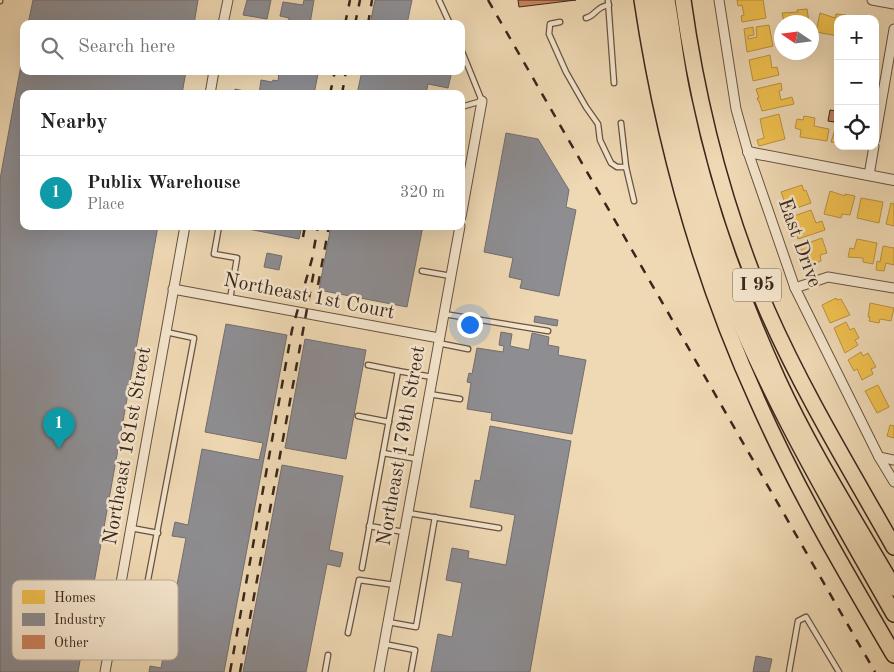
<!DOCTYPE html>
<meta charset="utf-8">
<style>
:root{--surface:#fff;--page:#f6f6f6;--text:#222;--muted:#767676;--line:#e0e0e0;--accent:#8f2418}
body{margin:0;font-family:"Old Standard TT",serif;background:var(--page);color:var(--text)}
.controls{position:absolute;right:15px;top:15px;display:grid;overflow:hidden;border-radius:10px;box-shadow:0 5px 20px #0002}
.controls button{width:45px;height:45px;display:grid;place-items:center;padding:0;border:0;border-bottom:1px solid var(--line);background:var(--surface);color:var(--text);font:25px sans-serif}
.compass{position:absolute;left:774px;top:15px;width:45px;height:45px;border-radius:50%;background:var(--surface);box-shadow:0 5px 20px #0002;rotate:283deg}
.you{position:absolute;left:469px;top:324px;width:18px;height:18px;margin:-12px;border:4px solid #fff;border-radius:50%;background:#1a73e8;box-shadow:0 0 0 8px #1a73e833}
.badge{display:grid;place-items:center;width:32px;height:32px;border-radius:50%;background:var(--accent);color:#fff;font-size:16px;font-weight:700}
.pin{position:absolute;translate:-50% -41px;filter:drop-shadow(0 1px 2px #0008)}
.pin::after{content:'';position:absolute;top:26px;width:18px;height:15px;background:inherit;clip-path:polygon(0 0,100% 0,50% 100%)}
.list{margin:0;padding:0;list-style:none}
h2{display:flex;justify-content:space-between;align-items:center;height:65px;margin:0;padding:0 20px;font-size:21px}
h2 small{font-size:16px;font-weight:400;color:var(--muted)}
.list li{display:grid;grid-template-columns:32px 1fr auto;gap:15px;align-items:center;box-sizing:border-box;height:75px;padding:0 20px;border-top:1px solid var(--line)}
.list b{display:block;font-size:19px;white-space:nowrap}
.list p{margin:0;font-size:16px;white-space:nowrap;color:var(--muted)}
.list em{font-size:16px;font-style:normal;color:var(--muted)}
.icon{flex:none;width:28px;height:28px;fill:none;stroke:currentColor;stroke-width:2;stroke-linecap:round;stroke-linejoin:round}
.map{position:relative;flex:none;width:894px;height:672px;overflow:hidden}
.search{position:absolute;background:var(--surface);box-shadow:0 5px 20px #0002;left:20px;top:20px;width:445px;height:55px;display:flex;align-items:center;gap:12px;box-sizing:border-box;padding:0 18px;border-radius:10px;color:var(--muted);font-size:19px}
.panel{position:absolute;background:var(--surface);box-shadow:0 5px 20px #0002;left:20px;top:90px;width:445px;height:140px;border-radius:10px}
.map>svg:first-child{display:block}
.homes{fill:#f2c14e;stroke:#bb923f}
.industry{fill:#8d8d92;stroke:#746e6f}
.building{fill:#cc845f;stroke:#3a261c}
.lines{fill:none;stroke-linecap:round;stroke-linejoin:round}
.service-casing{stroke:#675342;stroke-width:7}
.minor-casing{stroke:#675342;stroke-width:11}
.tertiary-casing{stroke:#675342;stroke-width:12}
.motorway-casing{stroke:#3a261c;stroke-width:18}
.service{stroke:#f5e6ce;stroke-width:4.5}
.minor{stroke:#f5e6ce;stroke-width:9}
.tertiary{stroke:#f5e6ce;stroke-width:10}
.motorway{stroke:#efd9b4;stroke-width:15}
.rail{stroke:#3a261c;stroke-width:2.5;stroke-dasharray:9 9;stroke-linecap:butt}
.labels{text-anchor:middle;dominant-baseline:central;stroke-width:5;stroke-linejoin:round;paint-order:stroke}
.shield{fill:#f5e6ce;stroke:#726051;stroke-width:1}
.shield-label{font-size:19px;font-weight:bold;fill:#3a261c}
.street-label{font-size:20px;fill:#3a261c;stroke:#f5e6ce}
.key{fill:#f5e6ce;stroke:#bdac99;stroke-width:1}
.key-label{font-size:14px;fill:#3a261c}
</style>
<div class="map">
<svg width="894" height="672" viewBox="0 0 894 672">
<rect width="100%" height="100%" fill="#efd9b4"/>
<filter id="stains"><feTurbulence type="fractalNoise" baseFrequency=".004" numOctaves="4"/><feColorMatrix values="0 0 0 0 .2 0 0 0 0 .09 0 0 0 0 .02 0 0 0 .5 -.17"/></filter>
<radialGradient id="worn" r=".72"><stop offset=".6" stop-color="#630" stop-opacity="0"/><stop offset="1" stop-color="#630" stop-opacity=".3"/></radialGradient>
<g class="homes">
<path d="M737,0h26l3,18 -24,4 -1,-6 3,-1 -2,-10 -4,1z"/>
<path d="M807,9l2,13h-25l-2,-9 16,-1 -1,-2z"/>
<path d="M820,13l15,5 1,-4 10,1 -1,4h-7v17l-22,-4z"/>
<path d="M769,25l4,21 -26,6 -3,-23 9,-2 1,8 -6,1v3l9,-2 -1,-10z"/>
<path d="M770,55l2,13 5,-1 2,8 -26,6 -4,-21z"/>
<path d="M781,83l1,7 -3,1 2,9 11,-3 2,7 -32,7 -3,-10h-1l-1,-3h2l-3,-9z"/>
<path d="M779,114l6,25 -26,7 -2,-6 7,-2 -4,-19z"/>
<path d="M804,116l11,2 -1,8 15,3 -2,12 -27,-4 1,-7 -6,-2 2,-9 6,1z"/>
<path d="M838,119v24l-7,-1z"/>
<path d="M802,185l2,6 2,-1 5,13 -23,8 -7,-19z"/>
<path d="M830,191l15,5v-2l10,2 -5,19 -8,-1 -1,4 -17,-4z"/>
<path d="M861,198l22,4 -4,21 -22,-5z"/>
<path d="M891,203l3,1v22l-8,-2z"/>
<path d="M811,210l5,13 6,-2 3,9 -27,9 -7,-22z"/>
<path d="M822,238l5,15 -7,2 1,6 -14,5 -7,-20z"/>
<path d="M857,239l20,4 -4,21 -10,-2v-4l-15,-1 2,-9 4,1z"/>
<path d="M883,246l11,2v17l-8,-2 -2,8 -8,-1 1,-9 3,1z"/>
<path d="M836,298l1,2 4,-1 9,16 -20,8 -8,-18z"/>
<path d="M870,303l24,5 -3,13 -11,-2 -1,4 -10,-2 1,-4h-2z"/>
<path d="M846,322l4,8 4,-2 5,10 -4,2 3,5 -13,8 -11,-25z"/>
<path d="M861,352l2,4 5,-3 8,14 -5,2 2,5 -11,6 -5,-11 -3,2 -6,-11z"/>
<path d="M878,385l11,22 -12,6 -12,-22z"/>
<path d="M890,425l4,1v12l-7,-2z"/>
</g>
<g class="industry">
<path d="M33,0h165l-4,24h-166z"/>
<path d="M247,0h24l-4,19 -24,-4z"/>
<path d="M304,0h10l-4,24h-22l1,-6 -9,-2 3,-14 20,3z"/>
<path d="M375,0h37l-5,24h-37z"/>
<path d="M24,49v22h162l-4,23h-158v132h134l-80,446h-78v-493z"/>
<path d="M279,71h35v2l4,1 -4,20h-55l2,-14 11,2 1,-2 5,1z"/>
<path d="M362,71h90l-4,17 -20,-4 -2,10h-69z"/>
<path d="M235,89l23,5h-24z"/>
<path d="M506,133l32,6 31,51 -3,17 10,3 -17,86 -39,-8 2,-8 -13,-3 4,-19 -29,-6z"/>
<path d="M233,226h69l-3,13z"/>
<path d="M331,226h92l-16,81 -88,-17z"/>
<path d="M267,253l15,3 -3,14 -15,-3z"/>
<path d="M535,316l23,4 -1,6 -23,-4z"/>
<path d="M226,324l61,11 -63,337h-75l1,-6 11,2 25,-130 -14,-2 3,-14 13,3 14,-76 57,11 4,-17 -58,-11z"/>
<path d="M501,332l11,2 -2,12 19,4 3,-17 17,4 -1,8 11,2 -1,8 28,5 -14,74 -81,-14 1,-7 -25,-4 4,-26 -4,-1 2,-9 3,1 5,-26 26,4 1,-6 -5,-1z"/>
<path d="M305,339l61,11 -20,109 -61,-11z"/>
<path d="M490,426l81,15 -41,231h-99l7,-38 14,3 10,-54 -16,-3 6,-32 17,3 -1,7 38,7 9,-50 -45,-8 5,-27 5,1z"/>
<path d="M282,465l61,11 -14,74 14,3 -3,14 -13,-3 -21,108h-63z"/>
<path d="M756,656l16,3 -3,13h-16z"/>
</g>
<g class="building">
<path d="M518,0h58l-57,7z"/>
<path d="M830,110l6,1 -2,11 -6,-1z"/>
</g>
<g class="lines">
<g class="service-casing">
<g id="service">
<path d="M439,0l11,24"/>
<path d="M608,0l6,83"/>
<path d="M0,1v-1"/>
<path d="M586,18c11,-3 9,-11 23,-13"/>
<path d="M560,22l-10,2 -1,10 17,38 20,35 12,17 2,16 11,23 6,4h9"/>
<path d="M461,49l21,52 -21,6"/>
<path d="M621,123l5,44 8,34"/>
<path d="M219,226l-5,28 23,4 -7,41"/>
<path d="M422,271l29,5"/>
<path d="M444,314l104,17"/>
<path d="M438,343l30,6"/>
<path d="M398,371l34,6"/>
<path d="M429,394l31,5"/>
<path d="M358,416l31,6"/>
<path d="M383,453l34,6"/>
<path d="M408,513l91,15"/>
<path d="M369,526l35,6"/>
<path d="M131,528l27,5"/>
<path d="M362,568l36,-197 -30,-6"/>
<path d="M388,622l28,5 19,-110"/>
<path d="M348,633l11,-53 36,5"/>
<path d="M136,643l58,-305 -28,-6"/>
<path d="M384,644l31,6 -4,22"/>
<path d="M325,672l3,-17"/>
<path d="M789,672l9,-51 8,-4 33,55"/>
</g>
</g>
<g class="minor-casing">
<g id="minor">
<path d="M719,0l17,109 12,43 47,136 84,169 15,25"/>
<path d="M872,0l22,4"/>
<path d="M223,24l5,-24"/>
<path d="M210,94l4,-23"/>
<path d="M875,139l19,-110"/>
<path d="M869,175l5,-29"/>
<path d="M461,217l21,-116"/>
<path d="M795,288l33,-11 66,11"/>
<path d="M173,289l266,49"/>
<path d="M879,457l15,3"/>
<path d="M105,672l80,-446"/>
<path d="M379,672l81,-446"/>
</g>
</g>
<g class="tertiary-casing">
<path id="tertiary" d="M748,152l146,28"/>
</g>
<g class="motorway-casing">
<g id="motorway">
<path d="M642,0c21,140 57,273 116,402 39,88 88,171 136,253"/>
<path d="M654,0c10,63 22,124 39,185 6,24 12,49 21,72 46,126 114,241 180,357"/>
<path d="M667,0c6,33 9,68 17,101 20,96 53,189 94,279 33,72 76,139 116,208"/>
<path d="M683,0c15,108 41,210 84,310 36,82 83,159 127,237"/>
</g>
</g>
<use href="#service" class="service"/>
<use href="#minor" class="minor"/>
<use href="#tertiary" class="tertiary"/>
<use href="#motorway" class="motorway"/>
<g class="rail">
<path d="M488,0l387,672"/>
<path d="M345,24l5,-24"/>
<path d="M355,24l5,-24"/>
<path d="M368,24l4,-24"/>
<path d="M330,94l5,-23"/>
<path d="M342,94l4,-23"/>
<path d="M303,237l2,-11"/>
<path d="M318,285l11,-59"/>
<path d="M230,672l62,-342 20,-71 6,-33"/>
<path d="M240,672l74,-401"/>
</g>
</g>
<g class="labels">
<rect class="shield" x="733" y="268.5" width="48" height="33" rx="4"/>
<g class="shield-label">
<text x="757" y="285">I 95</text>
</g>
<g class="street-label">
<text transform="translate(799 243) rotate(70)">East Drive</text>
<text transform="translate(309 297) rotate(11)">Northeast 1st Court</text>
<text transform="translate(128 446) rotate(-80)">Northeast 181st Street</text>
<text transform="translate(402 446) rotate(-80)">Northeast 179th Street</text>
</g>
</g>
<rect x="12" y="580" width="166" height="80" rx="8" class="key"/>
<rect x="22" y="590" width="23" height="14" fill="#f2c14e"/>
<rect x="22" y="613" width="23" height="13" fill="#8d8d92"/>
<rect x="22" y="635" width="23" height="14" fill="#cc845f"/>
<g class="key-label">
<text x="54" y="602">Homes</text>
<text x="54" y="624">Industry</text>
<text x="54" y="647">Other</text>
</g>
<rect width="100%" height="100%" filter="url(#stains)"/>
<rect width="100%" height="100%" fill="url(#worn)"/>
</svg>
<div class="controls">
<button>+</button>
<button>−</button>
<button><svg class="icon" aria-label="locate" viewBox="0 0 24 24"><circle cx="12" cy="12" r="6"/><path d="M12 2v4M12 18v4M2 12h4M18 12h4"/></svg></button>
</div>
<svg class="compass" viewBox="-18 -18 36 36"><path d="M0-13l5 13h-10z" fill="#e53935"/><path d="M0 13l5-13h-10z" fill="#767676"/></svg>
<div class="you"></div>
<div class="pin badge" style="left:59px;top:449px;background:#0f9aa8">1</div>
<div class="search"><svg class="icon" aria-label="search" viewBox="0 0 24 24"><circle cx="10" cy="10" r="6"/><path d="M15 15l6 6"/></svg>Search here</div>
<section class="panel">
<h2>Nearby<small></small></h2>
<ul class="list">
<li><span class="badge" style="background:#0f9aa8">1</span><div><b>Publix Warehouse</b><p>Place</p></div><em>320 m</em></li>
</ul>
</section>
</div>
